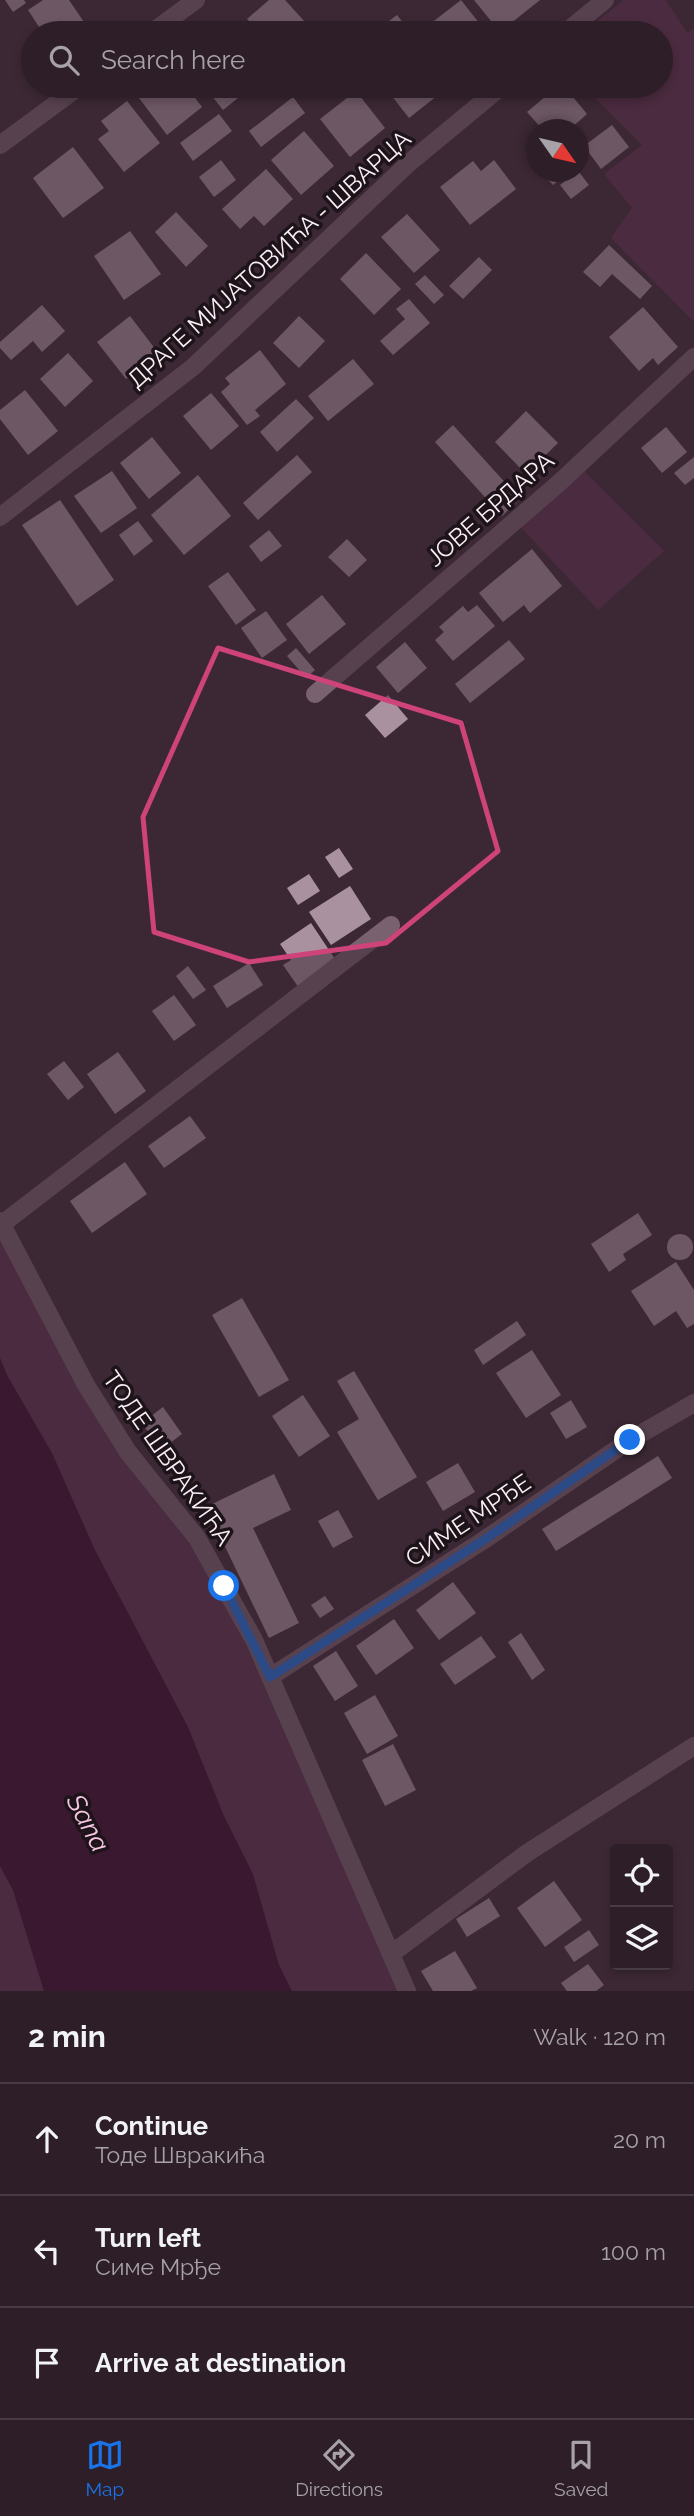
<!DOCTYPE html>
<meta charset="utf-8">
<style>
:root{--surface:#2d1e27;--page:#392b33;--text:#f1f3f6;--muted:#a7a2a7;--line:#483c44;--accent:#1a73e8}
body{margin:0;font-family:Raleway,sans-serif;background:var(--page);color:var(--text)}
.controls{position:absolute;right:21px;bottom:21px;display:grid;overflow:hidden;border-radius:7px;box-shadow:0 4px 10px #0003}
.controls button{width:63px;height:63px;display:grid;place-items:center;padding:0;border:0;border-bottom:2px solid var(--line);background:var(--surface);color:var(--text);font:35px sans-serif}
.compass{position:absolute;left:526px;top:119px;width:63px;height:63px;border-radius:50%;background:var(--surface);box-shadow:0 4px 10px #0003;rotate:124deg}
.stop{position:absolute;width:21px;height:21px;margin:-16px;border:5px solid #1a73e8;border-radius:50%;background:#fff}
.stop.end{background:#1a73e8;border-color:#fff;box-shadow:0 2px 7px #0008}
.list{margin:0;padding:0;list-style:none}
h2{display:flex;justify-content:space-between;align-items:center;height:91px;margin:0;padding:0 28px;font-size:30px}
h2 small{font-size:23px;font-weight:400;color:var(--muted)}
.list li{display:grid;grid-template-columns:46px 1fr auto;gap:21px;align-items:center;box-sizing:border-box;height:112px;padding:0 28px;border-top:2px solid var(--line)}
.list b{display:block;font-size:26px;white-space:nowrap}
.list p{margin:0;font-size:23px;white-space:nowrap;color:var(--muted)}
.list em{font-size:23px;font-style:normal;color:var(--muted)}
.icon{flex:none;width:38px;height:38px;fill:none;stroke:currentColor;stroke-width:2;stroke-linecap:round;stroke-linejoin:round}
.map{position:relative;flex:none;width:694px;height:1991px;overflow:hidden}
.search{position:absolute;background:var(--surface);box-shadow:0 4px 10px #0003;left:21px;right:21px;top:21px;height:77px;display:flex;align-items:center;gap:18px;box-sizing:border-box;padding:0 24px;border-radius:38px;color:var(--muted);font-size:26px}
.sheet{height:427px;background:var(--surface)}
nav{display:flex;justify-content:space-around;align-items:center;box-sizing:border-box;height:98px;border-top:2px solid var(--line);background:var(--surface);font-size:19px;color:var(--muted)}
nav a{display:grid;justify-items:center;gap:4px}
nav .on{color:var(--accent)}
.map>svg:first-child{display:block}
.green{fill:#5d2f4d}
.water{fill:#38082a}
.building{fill:#a9919f}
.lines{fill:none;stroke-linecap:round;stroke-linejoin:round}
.street{stroke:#7a6170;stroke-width:18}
.route{stroke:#1a73e8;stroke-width:9}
.marked{fill:none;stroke:#ce437a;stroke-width:5;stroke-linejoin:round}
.labels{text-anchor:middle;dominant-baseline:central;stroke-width:7;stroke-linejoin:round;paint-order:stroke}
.street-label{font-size:24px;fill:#fceef6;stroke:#1d141a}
.water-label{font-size:26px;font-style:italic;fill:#f8c5e4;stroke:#1d141a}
</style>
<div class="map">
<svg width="694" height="1991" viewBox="0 0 694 1991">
<rect width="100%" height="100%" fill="#3c2834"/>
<g class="green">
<path d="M624,0h42l21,33 7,-5v294l-83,-84 21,-30 -28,-34 38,-29 -59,-59h78v-53h-79z"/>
<path d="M581,468l83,83 -66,59 -80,-86z"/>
<path d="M0,1239l79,152 119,165 32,53 168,382h-113l-285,-616z"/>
<path d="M0,1866l13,24 31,101h-44z"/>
</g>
<path class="water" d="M0,1358l7,17 45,78 43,97 93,177 36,89 29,58 26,91 13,26h-248l-31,-101 -13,-24z"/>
<g class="building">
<path d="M5,0h19l2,3 -13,9z"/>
<path d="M43,0h26l21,31 -4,2h-43l-15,-23z"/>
<path d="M269,0h16l21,23 -12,10h-34l-13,-14z"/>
<path d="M461,0l26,33h-50l-7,-9z"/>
<path d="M474,0h66l-40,32z"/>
<path d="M397,15l14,18h-38z"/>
<path d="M146,86h40l16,21 -35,28 -31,-41z"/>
<path d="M204,86h49l-30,24z"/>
<path d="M384,86h61l2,2 -38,30z"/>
<path d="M558,86h6l23,28 -18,16h-26l-16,-18z"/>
<path d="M356,91l29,37 -35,29 -30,-38z"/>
<path d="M293,97l12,16 -44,34 -12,-16z"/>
<path d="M127,101l33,42 -36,29 -26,-33 11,-8 -8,-10z"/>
<path d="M219,114l13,17 -39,30 -13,-18z"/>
<path d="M612,125l17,22 -28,22 -17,-23z"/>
<path d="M304,131l30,35 -33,29 -30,-35z"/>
<path d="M536,145v21l-10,-12z"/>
<path d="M73,147l31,41 -41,30 -30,-40z"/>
<path d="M221,160l15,20 -22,17 -15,-20z"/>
<path d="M494,160l22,29 -46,36 -30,-38 33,-26 8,10z"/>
<path d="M266,169l27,30 -29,27 -10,-10 -14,13 -18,-20z"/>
<path d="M541,172h28l-16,13z"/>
<path d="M577,172h2l10,13 -18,14 -11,-14z"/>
<path d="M176,212l32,34 -22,21 -31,-35z"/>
<path d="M407,214l33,36 -26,23 -33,-36z"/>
<path d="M130,231l31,43 -37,26 -30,-44z"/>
<path d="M609,245l43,41 -12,13 -28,-25 -12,13 -17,-15z"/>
<path d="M366,253l35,36 -27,26 -34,-36z"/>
<path d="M479,257l13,13 -29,29 -14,-13z"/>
<path d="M425,275l19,20 -10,9 -19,-20z"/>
<path d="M409,299l21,24 -37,32 -13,-14 25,-22 -9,-10z"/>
<path d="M42,305l23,26 -23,21 -9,-11 -22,19 -11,-12v-6z"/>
<path d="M643,307l35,40 -20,18 -5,-7 -14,13 -30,-34z"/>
<path d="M130,316l29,38 -33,25 -29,-37z"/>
<path d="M299,316l26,25 -26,27 -26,-25z"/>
<path d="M260,350l26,34 -31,26 5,6 -13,9 -26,-33 9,-8 -5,-6z"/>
<path d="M68,353l25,28 -28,26 -25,-28z"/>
<path d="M353,359l21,25 -46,37 -20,-25z"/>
<path d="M25,390l33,41 -30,24 -28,-36v-9z"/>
<path d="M211,393l28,33 -28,24 -28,-34z"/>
<path d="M296,399l18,19 -37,34 -17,-20z"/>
<path d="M526,411l32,32 -32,31 -31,-32z"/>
<path d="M453,425l67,74 -18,17 -67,-74z"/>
<path d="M666,427l21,25 -25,21 -21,-25z"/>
<path d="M152,437l29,36 -32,26 -29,-36z"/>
<path d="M297,455l15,17 -54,48 -15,-17z"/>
<path d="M694,457v21l-9,7 -11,-12z"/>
<path d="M112,471l25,37 -36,25 -27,-37z"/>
<path d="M198,475l33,41 -47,39 -33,-40z"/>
<path d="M60,500l54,80 -37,26 -55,-81z"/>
<path d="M138,521l15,20 -19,15 -15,-21z"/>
<path d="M269,530l13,16 -21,16 -12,-16z"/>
<path d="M347,539l20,21 -18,17 -21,-20z"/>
<path d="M532,549l30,37 -32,27 -6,-8 -21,17 -24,-29z"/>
<path d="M228,572l28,38 -20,15 -28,-39z"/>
<path d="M322,595l24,29 -37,30 -23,-30z"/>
<path d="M477,605l18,21 -42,35 -18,-21 9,-8 -5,-5 24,-21 5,6z"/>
<path d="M266,611l21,29 -25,18 -21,-30z"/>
<path d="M509,640l16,19 -55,44 -15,-19z"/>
<path d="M405,642l22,26 -29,25 -22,-26z"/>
<path d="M296,648l19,22 -9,8 -19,-22z"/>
<path d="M388,695l20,24 -23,19 -20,-23z"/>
<path d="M339,848l14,21 -14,9 -14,-21z"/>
<path d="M309,874l11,17 -22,14 -11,-17z"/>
<path d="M350,886l21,33 -40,26 -22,-33z"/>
<path d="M311,923l26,39 -38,26 -16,-23 8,-5 -11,-16z"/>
<path d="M249,963l14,22 -36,23 -14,-22z"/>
<path d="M188,966l18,24 -13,9 -17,-23z"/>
<path d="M174,995l22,30 -22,16 -22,-30z"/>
<path d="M118,1052l28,39 -31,23 -28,-40z"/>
<path d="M64,1061l20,26 -16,13 -21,-26z"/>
<path d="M190,1116l16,22 -42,30 -16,-22z"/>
<path d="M125,1162l22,32 -55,39 -22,-32z"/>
<path d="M638,1213l14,22 -29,19 3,6 -17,12 -18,-28z"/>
<circle cx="680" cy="1247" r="13"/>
<path d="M676,1262l18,28v34l-7,4 -11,-17 -22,15 -23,-35z"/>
<path d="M242,1298l47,82 -30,17 -47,-82z"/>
<path d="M517,1321l9,14 -43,30 -9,-15z"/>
<path d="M532,1350l29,45 -35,23 -30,-45z"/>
<path d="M354,1371l63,106 -39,23 -41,-68 22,-13 -22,-38z"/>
<path d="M303,1395l27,41 -31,21 -27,-41z"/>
<path d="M571,1400l16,27 -21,12 -16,-26z"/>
<path d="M163,1407l19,27 -12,9 5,7 -10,7 -23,-34z"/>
<path d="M658,1456l14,22 -116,73 -14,-22z"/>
<path d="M458,1463l17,29 -32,19 -17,-29z"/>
<path d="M274,1474l17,36 -38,18 46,95 -30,15 -63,-131z"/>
<path d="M338,1510l15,27 -20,11 -15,-27z"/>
<path d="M453,1582l23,31 -37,27 -23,-30z"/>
<path d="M325,1596l9,13 -14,9 -9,-13z"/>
<path d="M394,1619l20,29 -38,27 -20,-29z"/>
<path d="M521,1633l24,37 -13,10 -24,-38z"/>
<path d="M481,1636l15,21 -41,28 -15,-21z"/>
<path d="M336,1651l22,35 -23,15 -22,-35z"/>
<path d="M375,1695l23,41 -31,18 -23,-41z"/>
<path d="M393,1744l23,46 -31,16 -23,-46z"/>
<path d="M554,1881l28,39 -37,27 -28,-39z"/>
<path d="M489,1898l11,18 -33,21 -11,-18z"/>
<path d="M589,1930l10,15 -25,17 -10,-15z"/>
<path d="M455,1951l22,37 -6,3h-38l-12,-20z"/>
<path d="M588,1964l16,21 -8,6h-29l-6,-8z"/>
</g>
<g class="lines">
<g class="street">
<path d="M151,33l45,-33"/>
<path d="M565,33l40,-33"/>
<path d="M0,145l80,-59"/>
<path d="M0,517l193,-150 216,-204 93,-77"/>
<path d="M315,694l244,-211 135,-126"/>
<path d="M0,1221l86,164 42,67 69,86 57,102 153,351"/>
<path d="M2,1224l389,-299"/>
<path d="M270,1677l214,-137 146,-100 64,-37"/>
<path d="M391,1954l136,-101 167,-107"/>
</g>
</g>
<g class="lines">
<path class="route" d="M224,1586l46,91 214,-137 146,-100"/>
</g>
<path d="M0 0H694V1991H0ZM218,648l243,75 37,128 -112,92 -137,19 -95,-30 -11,-115z" fill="#3c2834" fill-opacity=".55" fill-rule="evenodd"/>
<path class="marked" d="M218,648l243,75 37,128 -112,92 -137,19 -95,-30 -11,-115z"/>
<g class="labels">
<g class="street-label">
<text transform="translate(269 259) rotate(-42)">ДРАГЕ МИЈАТОВИЋА - ШВАРЦА</text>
<text transform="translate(490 509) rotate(-41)">ЈОВЕ БРДАРА</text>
<text transform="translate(168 1458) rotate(55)">ТОДЕ ШВРАКИЋА</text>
<text transform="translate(468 1520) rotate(-34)">СИМЕ МРЂЕ</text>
</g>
<g class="water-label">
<text transform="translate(88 1823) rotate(62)">Sana</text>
</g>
</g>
</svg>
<div class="controls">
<button><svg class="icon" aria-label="locate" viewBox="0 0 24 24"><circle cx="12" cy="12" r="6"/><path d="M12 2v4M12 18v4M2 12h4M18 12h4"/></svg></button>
<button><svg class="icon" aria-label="layers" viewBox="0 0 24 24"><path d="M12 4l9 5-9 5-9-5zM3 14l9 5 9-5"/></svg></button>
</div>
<svg class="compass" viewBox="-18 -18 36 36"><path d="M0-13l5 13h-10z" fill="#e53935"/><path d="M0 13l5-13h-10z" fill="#a7a2a7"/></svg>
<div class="stop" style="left:224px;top:1586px"></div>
<div class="stop end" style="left:630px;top:1440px"></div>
<div class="search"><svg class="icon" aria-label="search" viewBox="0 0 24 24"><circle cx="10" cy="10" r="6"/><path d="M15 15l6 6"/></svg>Search here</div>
</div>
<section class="sheet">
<h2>2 min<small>Walk · 120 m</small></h2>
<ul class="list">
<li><svg class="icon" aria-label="ahead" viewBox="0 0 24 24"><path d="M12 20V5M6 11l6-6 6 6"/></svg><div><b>Continue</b><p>Тоде Швракића</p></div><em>20 m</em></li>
<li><svg class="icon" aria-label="left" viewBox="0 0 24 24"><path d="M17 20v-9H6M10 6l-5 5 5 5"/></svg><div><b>Turn left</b><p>Симе Мрђе</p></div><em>100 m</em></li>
<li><svg class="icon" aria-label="arrive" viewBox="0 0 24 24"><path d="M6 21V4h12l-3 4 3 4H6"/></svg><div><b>Arrive at destination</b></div></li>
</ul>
</section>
<nav>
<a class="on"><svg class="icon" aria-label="map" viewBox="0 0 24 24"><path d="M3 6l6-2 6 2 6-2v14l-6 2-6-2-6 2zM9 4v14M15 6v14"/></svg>Map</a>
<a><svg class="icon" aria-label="directions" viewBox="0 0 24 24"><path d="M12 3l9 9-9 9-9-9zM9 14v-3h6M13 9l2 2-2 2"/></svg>Directions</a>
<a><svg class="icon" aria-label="saved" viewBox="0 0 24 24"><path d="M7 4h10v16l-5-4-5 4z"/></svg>Saved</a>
</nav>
